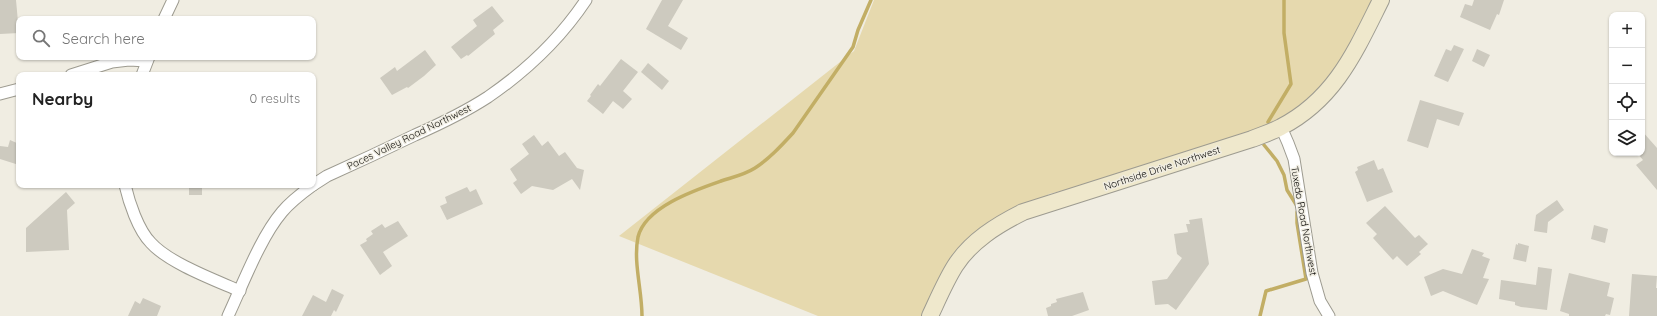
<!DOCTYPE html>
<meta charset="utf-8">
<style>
:root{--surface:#fff;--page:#f6f6f6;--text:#222;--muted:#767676;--line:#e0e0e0}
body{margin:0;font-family:Quicksand,sans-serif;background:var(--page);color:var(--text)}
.controls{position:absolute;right:12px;top:12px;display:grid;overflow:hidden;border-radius:8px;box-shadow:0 1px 3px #0004}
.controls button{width:36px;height:36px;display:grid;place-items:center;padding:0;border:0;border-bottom:1px solid var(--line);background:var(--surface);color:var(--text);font:20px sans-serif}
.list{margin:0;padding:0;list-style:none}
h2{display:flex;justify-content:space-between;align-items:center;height:52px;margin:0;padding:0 16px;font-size:17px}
h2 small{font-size:13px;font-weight:400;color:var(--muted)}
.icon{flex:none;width:22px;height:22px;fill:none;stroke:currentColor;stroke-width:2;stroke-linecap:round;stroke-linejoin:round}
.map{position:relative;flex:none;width:1657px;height:316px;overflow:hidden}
.search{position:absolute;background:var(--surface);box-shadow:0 1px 3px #0004;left:16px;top:16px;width:300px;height:44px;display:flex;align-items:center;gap:10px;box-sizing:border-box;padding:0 14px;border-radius:8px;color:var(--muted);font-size:15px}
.panel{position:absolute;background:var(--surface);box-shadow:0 1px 3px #0004;left:16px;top:72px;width:300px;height:116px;border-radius:8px}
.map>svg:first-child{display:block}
.green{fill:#e6d9ae}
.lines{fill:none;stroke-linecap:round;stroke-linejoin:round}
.stream{stroke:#c2ae65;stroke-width:3.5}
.building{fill:#cdcabf}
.street-casing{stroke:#9d9b90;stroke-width:13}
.secondary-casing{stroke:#9d9b90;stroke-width:18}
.street{stroke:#fff;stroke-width:11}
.secondary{stroke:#efe8cc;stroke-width:16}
.labels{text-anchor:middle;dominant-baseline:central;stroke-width:3;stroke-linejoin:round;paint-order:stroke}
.street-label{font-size:10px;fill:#0d0c09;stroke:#f0ede2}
</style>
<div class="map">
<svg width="1657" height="316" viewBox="0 0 1657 316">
<rect width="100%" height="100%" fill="#f0ede2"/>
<path class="green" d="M874,0h510l-2,6 -85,112 -104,40 -144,36 -91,74 -25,48h-115l-199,-80 235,-185z"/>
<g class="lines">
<g class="stream">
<path d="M1268,122l23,-38 -7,-51v-33"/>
<path d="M1264,145l13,16 7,14 3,15 10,16"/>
<path d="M642,316c0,-26 -9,-54 -4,-79 7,-30 57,-47 83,-56 12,-4 23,-6 34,-13 14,-9 26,-22 38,-35l60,-86 5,-17 13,-30"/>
<path d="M1260,316l6,-25 40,-12 -9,-56v-11"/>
</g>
</g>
<g class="building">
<path d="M0,0h16l3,33 -19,1z"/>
<path d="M662,0h21l-15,26 20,12 -7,12 -35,-21z"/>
<path d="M1474,0h30l-5,15 -2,-1 -7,16 -30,-13 5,-13 7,2z"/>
<path d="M492,6l12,15 -11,9 2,4 -27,22 -1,-1 -6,4 -10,-12 26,-21 -4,-6z"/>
<path d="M1454,45l10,4 -16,33 -14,-6 12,-27 5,2z"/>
<path d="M1477,49l13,6 -6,12 -12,-6z"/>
<path d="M425,50l11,15 -12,11 -16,12 -1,-1 -15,8 -12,-17 15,-11 2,4z"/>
<path d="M621,59l17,13 -15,19 9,8 -9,10 -10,-8 -10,13 -16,-13 4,-5 -1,-1 8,-11 2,2z"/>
<path d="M648,63l21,18 -7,9 -21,-18z"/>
<path d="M1420,100l44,13 -5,13 -22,-7 -9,29 -21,-7z"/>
<path d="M1642,131l15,17v42l-21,-25 7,-5 -6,-7h5z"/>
<path d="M534,135l8,11 6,-5 11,15 6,-4 12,16 7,2 -4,20 -8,-11 -19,11 -21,-4 -11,8 -8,-11 4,-3 -7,-11 19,-15 -7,-10z"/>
<path d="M10,140l9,4v21l-19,-6v-13l8,1z"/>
<path d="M1374,160l4,10 5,-2 10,24 -26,10 -12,-30 3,-2 -1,-3z"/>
<rect x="189" y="185" width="13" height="10"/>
<path d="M467,187l3,5 6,-3 7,15 -36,16 -7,-14 7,-3 -2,-6z"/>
<path d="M66,192l9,11 -8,7 2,40 -43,2v-24z"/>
<path d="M1557,200l7,10 -16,12 -1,11 -13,-2 2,-16z"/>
<path d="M1385,206l30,32 4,-3 9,9 -9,8 2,2 -14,12 -10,-10 -4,4 -20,-22 4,-4 -11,-11z"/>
<path d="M1202,218l7,46 -33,46 -8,-6 -13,1 -3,-24 15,-2 15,-21 -5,-4 -3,-20 14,-2 -2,-8h4l-1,-4z"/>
<path d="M398,221l10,15 -25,16 9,14 -12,9 -20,-30 7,-4 -1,-2 7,-5 -2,-3 11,-7 3,4z"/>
<path d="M1594,225l14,4 -3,14 -14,-4z"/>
<path d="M1518,243l11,3 -3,16 -13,-3 3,-15 2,1z"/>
<path d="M1472,249l12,4 -2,3 8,3 -7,19 6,1 -12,26 -34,-14 -12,5 -7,-19 19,-8 19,5z"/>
<path d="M1538,267l14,2 -5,41 -26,-3 -6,-2v-3l-16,-3 2,-19 35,5z"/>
<path d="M1569,273l41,10 -3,13 7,2 -4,17 -4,-1 -1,2h-36v-2l-9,-3z"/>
<path d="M1632,274l25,2 -1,12h1v28h-28z"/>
<path d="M332,289l12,6 -8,17 -2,-2 -3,6h-29l11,-21 13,7z"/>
<path d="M1083,292l6,18 -17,6h-24l-2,-8 5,-2v-2l6,-2 -1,-3z"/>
<path d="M143,298l18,8 -4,10h-29l7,-15 5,3z"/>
</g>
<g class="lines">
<g class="street-casing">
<g id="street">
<path d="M164,19l9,-19"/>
<path d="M71,75l41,-13 17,-2 18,1"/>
<path d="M142,75l7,-18"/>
<path d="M0,94l19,-5"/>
<path d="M1281,127l7,16 6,16 18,114 8,28 9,15"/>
<path d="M125,185c4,17 13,45 26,58 18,20 64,37 89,48"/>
<path d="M313,185l14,-9c29,-13 59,-27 88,-41 25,-11 50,-23 73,-38 38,-26 72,-58 98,-97"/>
<path d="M228,316c15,-32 32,-78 54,-104 9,-11 20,-19 31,-27"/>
</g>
</g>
<g class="secondary-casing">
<path id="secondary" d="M930,316c8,-17 15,-34 25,-50 16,-25 42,-41 68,-54l229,-73c10,-4 20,-7 29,-12 54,-28 74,-75 100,-127"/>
</g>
<use href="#street" class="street"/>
<use href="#secondary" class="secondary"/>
</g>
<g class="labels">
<g class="street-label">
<text transform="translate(409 137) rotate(-26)">Paces Valley Road Northwest</text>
<text transform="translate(1162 168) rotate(-18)">Northside Drive Northwest</text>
<text transform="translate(1304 221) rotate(80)">Tuxedo Road Northwest</text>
</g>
</g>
</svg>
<div class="controls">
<button>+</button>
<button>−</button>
<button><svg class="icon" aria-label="locate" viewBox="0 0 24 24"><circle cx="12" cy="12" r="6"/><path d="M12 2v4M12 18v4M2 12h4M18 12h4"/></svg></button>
<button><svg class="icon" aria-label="layers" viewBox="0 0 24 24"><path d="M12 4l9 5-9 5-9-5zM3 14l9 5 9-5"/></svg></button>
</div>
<div class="search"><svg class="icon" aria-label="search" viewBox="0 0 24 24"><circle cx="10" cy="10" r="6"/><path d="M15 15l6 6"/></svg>Search here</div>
<section class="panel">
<h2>Nearby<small>0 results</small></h2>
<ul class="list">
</ul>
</section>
</div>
